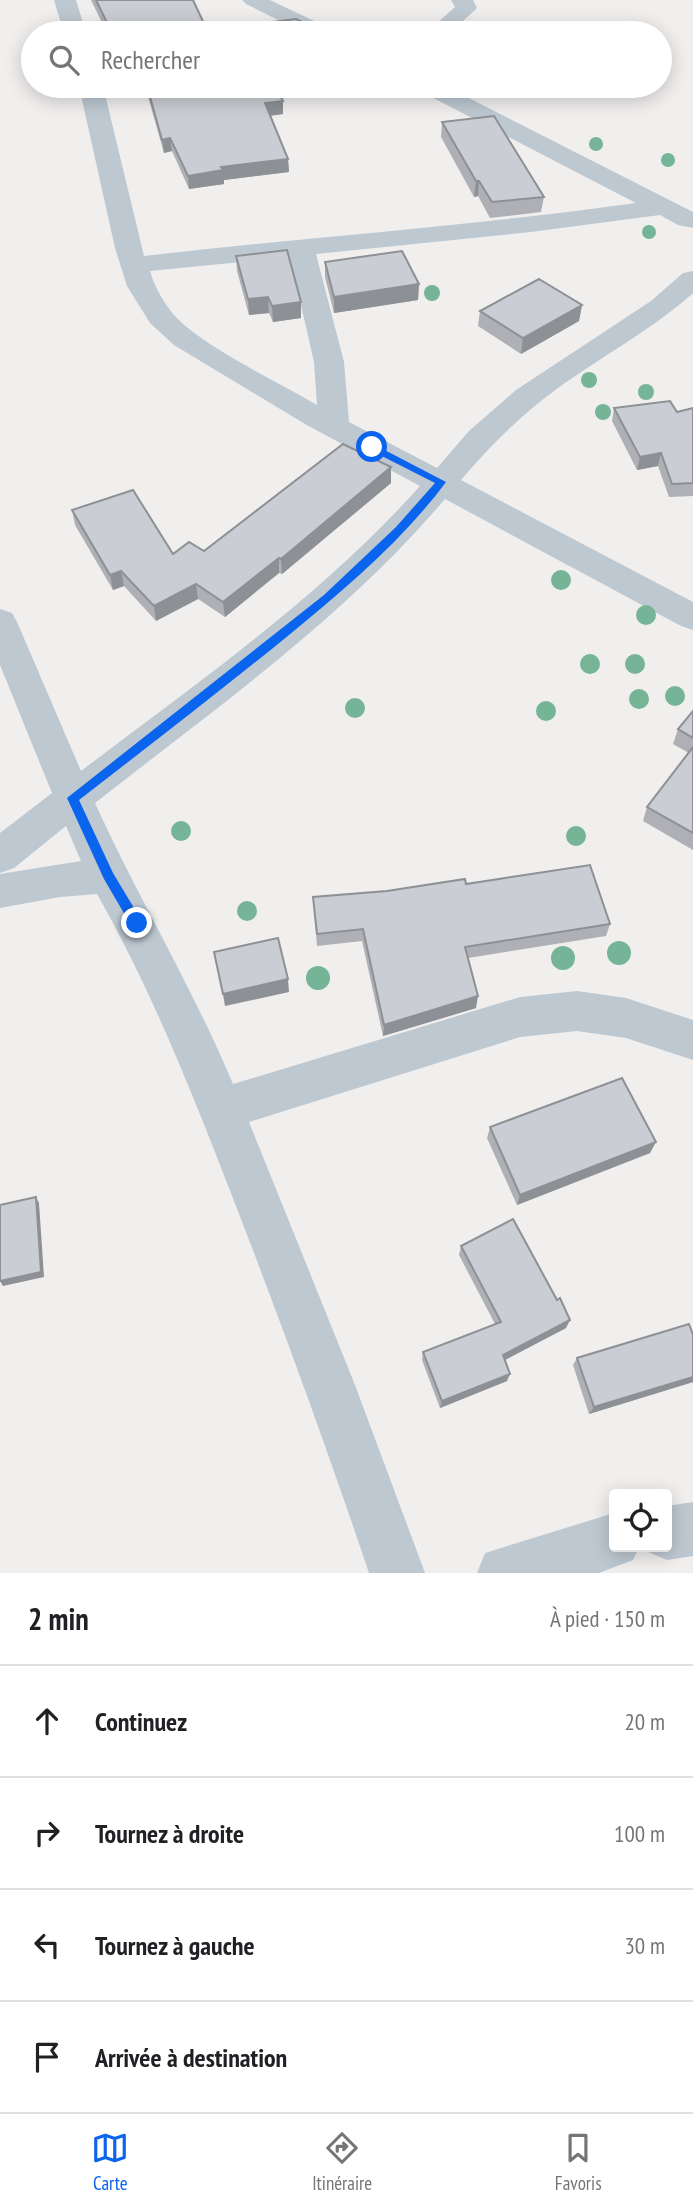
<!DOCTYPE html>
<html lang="fr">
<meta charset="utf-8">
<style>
:root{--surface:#fff;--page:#f6f6f6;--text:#202124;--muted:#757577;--line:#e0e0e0;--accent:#0b64ee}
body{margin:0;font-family:"PT Sans Narrow",sans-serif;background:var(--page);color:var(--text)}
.controls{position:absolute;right:21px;bottom:21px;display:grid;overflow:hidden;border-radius:7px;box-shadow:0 4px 18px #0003}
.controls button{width:63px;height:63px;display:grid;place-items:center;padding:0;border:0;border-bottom:2px solid var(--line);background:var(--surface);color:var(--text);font:35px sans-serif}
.stop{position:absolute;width:21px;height:21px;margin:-16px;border:5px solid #0b64ee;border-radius:50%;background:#fff}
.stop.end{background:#0b64ee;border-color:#fff;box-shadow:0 2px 7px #0008}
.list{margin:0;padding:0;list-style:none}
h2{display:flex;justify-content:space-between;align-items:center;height:91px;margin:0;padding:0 28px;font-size:30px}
h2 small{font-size:23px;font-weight:400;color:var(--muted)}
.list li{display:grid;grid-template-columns:46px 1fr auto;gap:21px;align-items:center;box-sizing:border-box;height:112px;padding:0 28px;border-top:2px solid var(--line)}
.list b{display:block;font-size:26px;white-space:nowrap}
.list em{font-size:23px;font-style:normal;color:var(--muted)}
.icon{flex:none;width:38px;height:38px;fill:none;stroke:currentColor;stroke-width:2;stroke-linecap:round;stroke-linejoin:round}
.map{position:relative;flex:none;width:693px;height:1573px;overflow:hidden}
.search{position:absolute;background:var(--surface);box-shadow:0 4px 18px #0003;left:21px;right:21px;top:21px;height:77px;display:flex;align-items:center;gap:18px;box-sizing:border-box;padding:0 24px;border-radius:38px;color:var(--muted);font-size:26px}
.sheet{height:539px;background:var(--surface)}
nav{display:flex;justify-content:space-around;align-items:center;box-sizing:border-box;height:98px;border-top:2px solid var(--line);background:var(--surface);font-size:19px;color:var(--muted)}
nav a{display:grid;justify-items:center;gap:4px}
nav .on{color:var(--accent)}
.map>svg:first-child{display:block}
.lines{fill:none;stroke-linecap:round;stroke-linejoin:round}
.minor{fill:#bdc8d1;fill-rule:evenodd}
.tree{fill:#75b497}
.wall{fill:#aeb0b5}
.shaded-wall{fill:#8d9094}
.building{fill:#cacdd3;stroke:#8d9094;stroke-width:2}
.route{fill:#0b64ee}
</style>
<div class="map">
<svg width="693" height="1573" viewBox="0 0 693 1573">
<rect width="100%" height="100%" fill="#f1eeee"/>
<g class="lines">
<g class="minor">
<path d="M54,0h22l10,33h-22z"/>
<path d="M242,0h28l59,28 3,5h-28l-58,-29z"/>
<path d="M451,0h22l4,8 -27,25h-24l29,-26z"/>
<path d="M79,86h24l41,170c164,-19 328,-30 492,-53l-216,-112 -3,-5h28l248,126v16l-15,-3 -18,-10 -129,17 -215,22 28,108 5,60 88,46 32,-37 47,-41 135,-89 32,-28 10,-2v22c-48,43 -107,71 -157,112 -28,23 -52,48 -75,75l232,122v28l-12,-4 -236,-127c-100,118 -229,209 -350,304 43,95 97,183 138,281l287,-87 57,-6 49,7 67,22v40l-67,-22 -49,-7 -57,6 -271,85 106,263 70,188h-56c-40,-119 -83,-237 -128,-354 -43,-111 -85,-221 -144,-325l-37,3 -60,11v-34l81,-13 -15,-35 -52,42 -14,5v-40l52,-40 -52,-128v-56l12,4 5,9 64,149c117,-89 241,-175 339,-285l-115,-62 -131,-79 -24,-22 -23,-37 -12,-38zM290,257l24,105 3,43c-37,-22 -124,-63 -147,-95 -9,-12 -16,-25 -20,-39z"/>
<path d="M693,1502v54l-26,4 -19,-8 -3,-5h22v-41z"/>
<path d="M614,1513v34h25l-6,13 -34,13h-122l8,-20z"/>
</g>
</g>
<g class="tree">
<circle cx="596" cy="144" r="7"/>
<circle cx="668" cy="160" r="7"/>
<circle cx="649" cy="232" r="7"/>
<circle cx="432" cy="293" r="8"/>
<circle cx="589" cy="380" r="8"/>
<circle cx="646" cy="392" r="8"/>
<circle cx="603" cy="412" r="8"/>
<circle cx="561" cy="580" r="10"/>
<circle cx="646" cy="615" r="10"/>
<circle cx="590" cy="664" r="10"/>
<circle cx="635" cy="664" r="10"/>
<circle cx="675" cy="696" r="10"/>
<circle cx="639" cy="699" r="10"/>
<circle cx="355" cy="708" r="10"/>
<circle cx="546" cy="711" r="10"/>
<circle cx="181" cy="831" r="10"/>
<circle cx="576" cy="836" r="10"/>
<circle cx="247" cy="911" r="10"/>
<circle cx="619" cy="953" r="12"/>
<circle cx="563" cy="958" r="12"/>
<circle cx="318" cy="978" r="12"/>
</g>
<g class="wall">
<path d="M91,0h102l14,30 120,3h-220z"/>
<path d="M145,86h130l8,28 -13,2 18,43 1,13 -65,8v4l-35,5 -17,-38 -8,2z"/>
<path d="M442,122l102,75 -3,15 -51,6 -12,-22 -4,1 -33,-60z"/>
<path d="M236,256l65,46v16l-28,4 -4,-9 -20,2 -12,-44z"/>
<path d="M325,262l94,22 -1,16 -84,13 -9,-36z"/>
<path d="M582,305l-3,16 -58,33 -43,-28 2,-15z"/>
<path d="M614,408l63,4 16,-4v88l-24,1 -11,-31 -21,4 -25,-49z"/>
<path d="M391,467v16l-109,91 -3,-1 -54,44 -27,-18 -42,22 -32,-35 -11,4 -38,-65 -3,-15 101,44 31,-3z"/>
<path d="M693,711v139l-50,-29 4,-14 42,-54 -16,-9 5,-15z"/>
<path d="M466,884l144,40 -4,12 -138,22 8,50 -93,28 -21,-95 -45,5 -4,-49z"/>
<path d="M490,1127l160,26 -133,52 -30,-67z"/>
<path d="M461,1246l105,82 -61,32 2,21 -67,27 -18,-48 1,-8 72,-28 -36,-69z"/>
<path d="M693,1335v47l-104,32 -16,-49 4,-7z"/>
</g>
<g class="shaded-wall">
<path d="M283,101v13l-17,2 -1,-13z"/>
<path d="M170,138l2,13 -8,2 -2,-13z"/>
<path d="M288,159l1,13 -65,8v4l-35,5 -1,-13 33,-9z"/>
<path d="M476,181h3l-1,15 -4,1z"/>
<path d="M419,284l-1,16 -84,13v-16z"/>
<path d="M268,297l1,16 -20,2 -1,-16z"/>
<path d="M301,302v16l-28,4 -1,-16z"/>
<path d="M582,305l-3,16 -58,33 2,-16z"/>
<path d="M661,453l-3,13 -21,4 3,-13z"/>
<path d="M391,467v16l-109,91 -1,-15z"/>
<path d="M279,558v15l-54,44 -2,-15z"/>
<path d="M121,571l3,15 -11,4 -3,-15z"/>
<path d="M196,584l2,15 -42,22 -2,-15z"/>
<path d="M288,979l1,13 -64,14 -2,-12z"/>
<path d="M478,996l-2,12 -93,28 1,-11z"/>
<path d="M656,1142l-6,11 -133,52 3,-10z"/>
<path d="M36,1197l3,6 5,74 -41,9 -3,-5z"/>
<path d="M570,1320l-4,8 -67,35 4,-8z"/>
<path d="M510,1374l-3,7 -67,27 2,-7z"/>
<path d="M693,1377v5l-104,32 5,-7z"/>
</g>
<g class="building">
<path d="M96,0h97l14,30 89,-11 8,4h16l7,10h-215z"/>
<path d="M147,86h128l8,15 -18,2 23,56 -67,8 2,3 -35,6 -18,-38 -8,2z"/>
<path d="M494,116l50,81 -52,5 -13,-21h-3l-34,-59z"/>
<path d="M287,250l14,52 -29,4 -4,-9 -20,2 -12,-43z"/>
<path d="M402,251l17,33 -85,13 -9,-35z"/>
<path d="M539,279l43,26 -59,33 -43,-27z"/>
<path d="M670,401l7,11 16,-4v75l-21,1 -11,-31 -21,4 -26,-49z"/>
<path d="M343,444l48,23 -110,92 -2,-1 -56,44 -27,-18 -42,22 -33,-35 -11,4 -38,-65 61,-20 40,64 16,-12 15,9z"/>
<path d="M693,711v27l-15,-9z"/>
<path d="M693,747v86l-46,-26z"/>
<path d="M590,865l20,59 -145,23 13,49 -94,29 -21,-96 -46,5 -4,-37 74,-6 78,-12 1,5z"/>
<path d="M278,938l10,41 -65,15 -9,-42z"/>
<path d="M622,1078l34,64 -136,53 -30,-68z"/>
<path d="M36,1197l5,75 -41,9v-76z"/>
<path d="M513,1219l44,81 3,-2 10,22 -67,35 7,19 -68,27 -19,-49 78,-30 -40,-76z"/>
<path d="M689,1324l4,11v42l-99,30 -17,-49z"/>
</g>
<path class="route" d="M368,445h7l71,37c-43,58 -101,107 -157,153 -69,56 -139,110 -210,165l34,73 30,50 -6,6 -5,-2 -28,-48 -37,-81 257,-203 72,-68 39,-44 -67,-34z"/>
</svg>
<div class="controls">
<button><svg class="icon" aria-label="locate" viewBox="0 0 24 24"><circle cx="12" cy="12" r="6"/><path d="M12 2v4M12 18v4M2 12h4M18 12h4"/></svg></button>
</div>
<div class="stop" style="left:372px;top:447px"></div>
<div class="stop end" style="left:137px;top:923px"></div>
<div class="search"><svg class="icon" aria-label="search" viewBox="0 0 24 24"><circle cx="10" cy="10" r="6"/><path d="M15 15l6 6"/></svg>Rechercher</div>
</div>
<section class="sheet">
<h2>2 min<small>À pied · 150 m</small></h2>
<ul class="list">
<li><svg class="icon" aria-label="ahead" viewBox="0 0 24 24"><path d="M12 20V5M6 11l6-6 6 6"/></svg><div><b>Continuez</b></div><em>20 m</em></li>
<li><svg class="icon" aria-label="right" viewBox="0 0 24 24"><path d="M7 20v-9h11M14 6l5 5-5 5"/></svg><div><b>Tournez à droite</b></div><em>100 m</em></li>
<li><svg class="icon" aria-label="left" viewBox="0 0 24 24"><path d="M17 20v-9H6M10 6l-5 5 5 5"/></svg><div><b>Tournez à gauche</b></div><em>30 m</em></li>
<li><svg class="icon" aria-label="arrive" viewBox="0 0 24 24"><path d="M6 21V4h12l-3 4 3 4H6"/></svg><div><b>Arrivée à destination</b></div></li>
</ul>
</section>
<nav>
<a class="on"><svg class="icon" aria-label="map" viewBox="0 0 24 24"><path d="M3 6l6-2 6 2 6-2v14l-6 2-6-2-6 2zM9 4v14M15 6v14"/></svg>Carte</a>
<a><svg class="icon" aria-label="directions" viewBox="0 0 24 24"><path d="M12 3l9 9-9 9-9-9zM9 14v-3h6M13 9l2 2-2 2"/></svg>Itinéraire</a>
<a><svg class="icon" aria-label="saved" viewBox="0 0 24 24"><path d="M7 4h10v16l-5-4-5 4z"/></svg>Favoris</a>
</nav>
